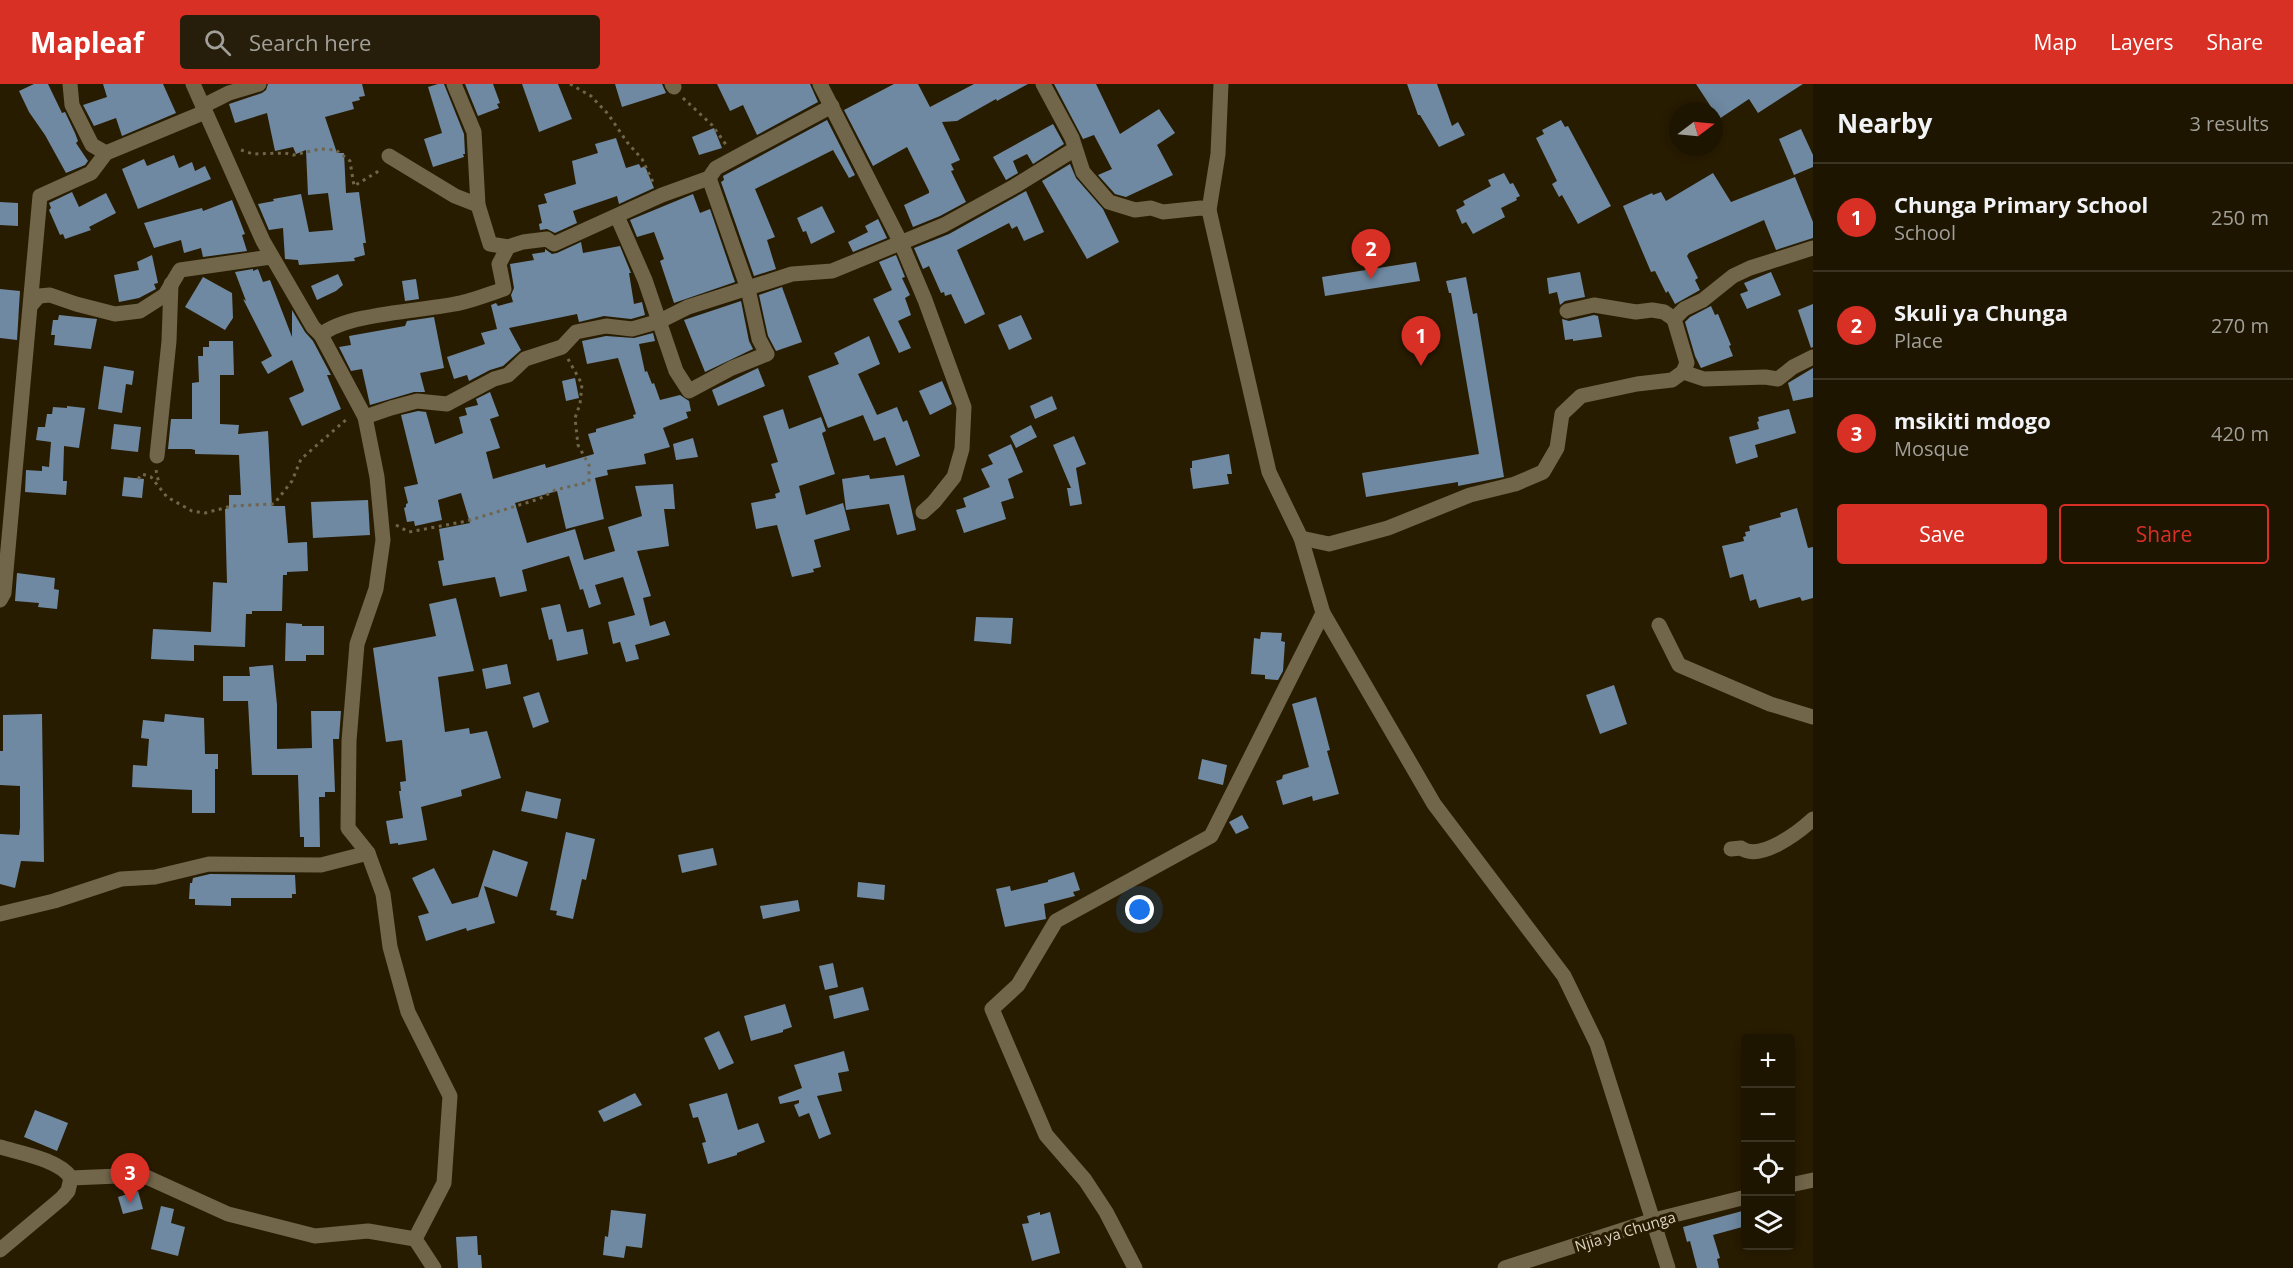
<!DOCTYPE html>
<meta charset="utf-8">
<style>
:root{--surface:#1e1500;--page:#261e0a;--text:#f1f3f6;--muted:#a19f99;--line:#3c3422;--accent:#d93025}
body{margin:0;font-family:"Open Sans",sans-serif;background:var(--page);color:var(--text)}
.controls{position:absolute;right:18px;bottom:18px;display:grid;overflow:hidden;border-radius:6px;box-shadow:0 3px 15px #0003}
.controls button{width:54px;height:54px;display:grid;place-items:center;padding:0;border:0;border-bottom:2px solid var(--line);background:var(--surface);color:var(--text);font:30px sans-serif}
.compass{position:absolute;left:1669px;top:18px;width:54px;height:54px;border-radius:50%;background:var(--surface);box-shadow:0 3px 15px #0003;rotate:74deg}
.you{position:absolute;left:1140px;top:826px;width:21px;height:21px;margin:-15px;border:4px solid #fff;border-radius:50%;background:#1a73e8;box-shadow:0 0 0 9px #1a73e833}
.badge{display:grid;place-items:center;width:39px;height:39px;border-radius:50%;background:var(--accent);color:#fff;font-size:20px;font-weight:700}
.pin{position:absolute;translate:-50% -50px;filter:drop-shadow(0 2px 3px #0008)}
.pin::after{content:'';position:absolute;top:32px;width:21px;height:18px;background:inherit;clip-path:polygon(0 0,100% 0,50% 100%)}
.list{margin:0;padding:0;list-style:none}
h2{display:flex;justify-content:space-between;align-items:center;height:78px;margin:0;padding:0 24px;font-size:26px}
h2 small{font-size:20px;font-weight:400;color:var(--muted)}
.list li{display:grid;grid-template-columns:39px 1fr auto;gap:18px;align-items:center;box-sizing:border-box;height:108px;padding:0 24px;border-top:2px solid var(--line)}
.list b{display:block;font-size:22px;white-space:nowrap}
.list p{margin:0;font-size:20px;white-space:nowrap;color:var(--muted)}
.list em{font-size:20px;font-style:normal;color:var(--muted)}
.actions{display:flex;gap:12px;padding:18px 24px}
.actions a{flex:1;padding:14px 0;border:2px solid var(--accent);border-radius:6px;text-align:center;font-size:21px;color:var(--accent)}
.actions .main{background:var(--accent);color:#fff}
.icon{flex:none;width:33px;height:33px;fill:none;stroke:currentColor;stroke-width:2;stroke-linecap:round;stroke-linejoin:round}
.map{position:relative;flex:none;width:1813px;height:1184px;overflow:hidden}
header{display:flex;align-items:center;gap:36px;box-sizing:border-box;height:84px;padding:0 30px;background:var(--accent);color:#fff}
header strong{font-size:28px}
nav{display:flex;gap:33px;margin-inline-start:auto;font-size:21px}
.search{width:420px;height:54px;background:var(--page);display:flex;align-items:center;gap:15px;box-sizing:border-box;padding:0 21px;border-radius:6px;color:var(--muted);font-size:22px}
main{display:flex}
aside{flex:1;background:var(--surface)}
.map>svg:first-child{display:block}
.building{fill:#6f89a2}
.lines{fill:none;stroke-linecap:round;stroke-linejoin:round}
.path{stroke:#6f654d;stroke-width:3;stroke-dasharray:3 4.5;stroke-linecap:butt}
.minor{stroke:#71654a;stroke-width:15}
.labels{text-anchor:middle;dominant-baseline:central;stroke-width:6;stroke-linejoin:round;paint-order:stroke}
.street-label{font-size:15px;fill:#ddd5c4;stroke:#281c00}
</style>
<header>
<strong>Mapleaf</strong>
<div class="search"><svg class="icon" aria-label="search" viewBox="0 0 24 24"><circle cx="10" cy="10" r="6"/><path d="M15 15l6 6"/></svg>Search here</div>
<nav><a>Map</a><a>Layers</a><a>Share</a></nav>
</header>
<main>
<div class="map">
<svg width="1813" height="1184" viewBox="0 0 1813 1184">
<rect width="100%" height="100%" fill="#281c00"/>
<g class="building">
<path d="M34,0h14l14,29 3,-1 10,21 3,8 -2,2 12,18 -3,4 -19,8 -21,-38 -16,-23 -10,-21z"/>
<path d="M103,0h60l13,29 -54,23 -6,-18 -22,8 -11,-21 24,-8z"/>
<path d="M268,0h94l3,12 -6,1 1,3 -8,2 2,7 -29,8 12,36h7l2,40 13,-1 7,51h-3l2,12 -11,3 1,3 -56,4 -1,-5 -13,-1 -2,-31 -14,2 -11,-26 16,-3 -1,-2 28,-5 8,38 24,-2 -5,-37 -20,2 -2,-45 -10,4 -3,-7 -18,4 -8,-38 -32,10 -6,-19 33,-11 4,-3z"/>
<path d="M438,0h6l20,50 1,20h-2l1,3 -31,10 -9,-28 18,-6 -14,-46z"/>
<path d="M465,0h28l7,19 -3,1 2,4 -21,8z"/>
<path d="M522,0h36l14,35 -33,13z"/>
<path d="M615,0h47l4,9 -44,14z"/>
<path d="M717,0h93l8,18 -61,33 -14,-30 -13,6z"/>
<path d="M894,0h24l12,23 44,-23h54l-31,17 -1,-2 -39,22 -15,1 18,38 -9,4 3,6 -3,1 15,31 -26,14 -27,11 -9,-22 25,-12v-2l-22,-44 -34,19 -29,-56z"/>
<path d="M1054,0h42l24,50 39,-25 16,24 -18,12 16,30 -47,22 -11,-3 -17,-19 14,-6 -18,-34 -11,4z"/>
<path d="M1407,0h30l15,42 6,-4 7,13 -26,12 -19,-32h-2z"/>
<path d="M1696,0h107l-45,29 -9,-14 -30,20z"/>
<path d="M827,36l28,55 -6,3 -16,-28 -78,39 20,48 -8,3 9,29 -22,7 -33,-94 3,-2 -1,-4z"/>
<path d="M1561,36l4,7 3,-1 43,80 -33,18 -16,-29 -3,2 -7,-13 5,-3 -21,-43 8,-4 -2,-4z"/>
<path d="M1053,40l11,20 -31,20 -6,-10 -14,7 5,12 -12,7 -13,-23z"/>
<path d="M714,44l8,20 -23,7 -7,-18z"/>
<path d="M1801,45l12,26v12l-19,8 -15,-36z"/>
<path d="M616,54l10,30 13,-4 2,4 4,-2 9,22 -35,16 -2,-8 -44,15 4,12 -22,10 -8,-4 -7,1 -1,-6 3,-1 -4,-18 9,-2 -3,-9 32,-10 -4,-23 26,-8 -3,-9z"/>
<path d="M174,71l5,13 13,-6 3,9 10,-5 6,13 -73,30 -16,-40 22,-10 3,7z"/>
<path d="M1070,80l6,14 27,31 16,33 -32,17 -45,-78z"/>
<path d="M1504,89l6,11 3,-1 7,13 -4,2 1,2 -16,8 4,9 -32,17 -7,-12 -4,2 -6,-14 9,-5 -2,-4 28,-15 -3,-6z"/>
<path d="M1713,89l18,29 64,-25 18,45v16l-37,12 -12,-30 -75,33 -2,3 11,22 -3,2 5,10 -25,14 -7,-13 -2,2 -11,-22 -4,1 -28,-66 29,-13 1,2 8,-3 5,9z"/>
<path d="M1026,107l18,41 -20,9 -7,-15 -5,3 -3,-6 -52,27 28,64 -20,10 -14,-30 -6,2 -1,-4 -3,1 -12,-27 -6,3 -9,-21 35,-14z"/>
<path d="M72,108l7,15 27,-14 10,20 -27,14 2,3 -26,9 -2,-5 -3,1 -11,-25 2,-2 -2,-5z"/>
<path d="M693,110l7,19 10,-4 25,73 -61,21 -14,-42 4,-2 -10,-27 -17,5 -7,-17z"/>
<path d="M232,116l13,34 -3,1 5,16 -44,6 -2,-9 -17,5 -3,-13 -27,8 -10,-25 58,-15 1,3z"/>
<path d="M0,118l18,1v23l-18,-1z"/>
<path d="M822,122l13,26 -24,12 -5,-13 -3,1 -6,-14z"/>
<path d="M878,135l9,19 -34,14 -5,-10 20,-10 -3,-6z"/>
<path d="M581,158l2,11 37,-7 11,27h-2l5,31 8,-2 3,13 -14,4 -27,-3 -25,6 -2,-8 -68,14 12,22 -18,16 -13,4 -21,11 -2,-6 -13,4 -7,-22 38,-13 -4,-11 16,-4 -6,-24 5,-2 2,3 15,-4 -2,-7 3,-7 -4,-24 24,-4 -2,-6 13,-2v-3l7,5 5,-1z"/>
<path d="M152,171l6,28 -4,1 2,5 -17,9 -20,4 -5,-27 25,-5 -2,-8z"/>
<path d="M896,171l9,22 -3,1 8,17 -5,3 6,17 -13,6 13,27 -12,5 -26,-54 19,-9 -13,-28z"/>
<path d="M1416,178l4,19 -95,15 -3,-19z"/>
<path d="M253,185v2l5,-2 5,13 7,-2 22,57v-27l13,22 8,9 18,34h-4l14,34 -39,17 -13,-28 14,-6 1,-2 -12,-30 -24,14 -7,-12 11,-6 -29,-57 3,2 -11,-29z"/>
<path d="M1580,188l5,25 -20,4 -5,4 -3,-13 -8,2 -2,-16z"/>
<path d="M1771,188l10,23 -34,14 -7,-15 8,-3 -4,-8z"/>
<path d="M338,190l5,11 -7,6 -19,9 -6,-14z"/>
<path d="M203,193l29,16 1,25 -8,12 -40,-23z"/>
<path d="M1466,193l7,37 4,-1 27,164 -46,9v-4l-92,15 -4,-24 117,-19 -28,-161h-2l-3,-12z"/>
<path d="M416,195l3,20 -14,2 -3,-20z"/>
<path d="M782,203l20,55 -26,9 -8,-15 -9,-41z"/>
<path d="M0,205l20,2 -3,49 -17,-2z"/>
<path d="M741,217l8,40 4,8 -48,23 -21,-52z"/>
<path d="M1813,220v43l-2,1 -13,-38z"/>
<path d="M1711,222l4,9 3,-1 13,31 -2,1 4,10 -32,12 -6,-12 -10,-34 5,-5z"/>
<path d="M59,231l38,4 -6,30 -37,-4 1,-10h-4l2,-15h5z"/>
<path d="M1021,231l11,24 -23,11 -11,-25z"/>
<path d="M1594,231l4,1 4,21 -29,4v-2l-8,1 -3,-21 7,2z"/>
<path d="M434,233l10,51 -24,5 5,19h-11l-44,13 -8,-36 -11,2 -12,-24 12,-2 -2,-9 56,-10 2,-5z"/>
<path d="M653,249l2,8 -16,3 6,28 2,-1 5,13 2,-1 6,17 20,-5 9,6 2,10 -5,1 2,6 -25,10 7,19 -26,7 2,10 -39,6 1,5 -13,3 9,41 -38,10 -9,-38 -42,12 12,40 48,-14 9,31 31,-9 -7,-24 34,-11 -7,-30 38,-2 2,25h-11l5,37 -32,5 14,45 -8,2 7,28 15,-5 5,14 -35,10 4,14 -13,3 -6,-20 -7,2 -5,-22 27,-7 -12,-38 -28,8 6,19 -12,4 -6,-19 -3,1 -11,-34 -47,14 5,21 -27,6 -5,-20 -52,9 -5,-25 6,-1 -5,-31 31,-6 -9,-30 -23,7 4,20 -27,6 -1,-5 -7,1 -3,-14 2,-1v-3l2,-1 -4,-16 14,-3 -17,-69 17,-4 8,1 9,32 28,-11 -4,-16 8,-2 -2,-7 13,-3 -2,-6 14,-7 9,24 -9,3 10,29 -14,4 7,27 48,-14 4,-1 1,4 48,-14 -6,-20 8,-2v-3l38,-11 -1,-3 3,-1 -18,-56 -31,6 -5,-23 24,-5 28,2z"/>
<path d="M869,252l11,28 -22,10 19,41 20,-8 6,15 4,-2 13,36 -24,10 -11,-29 -11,4 -11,-26 -35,13 -20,-52 31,-12 -5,-11z"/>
<path d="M209,257h24l1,34h-14v49l19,1 -1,9 30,-3 4,75h13l3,37 19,-1 1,29 -21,1v3h-4l-1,36h-30v3h-6l-1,33 -51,-2v16l-43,-2 2,-30 58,3 2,-50 14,1 -2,-74 4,-1v-13h12l-2,-40 -44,-1v-4l-4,-1h-23l3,-30h21v-36l7,-1 -1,-26h5v-9h6z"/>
<path d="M104,282l30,5 -2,14 -6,-1 -4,29 -24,-4z"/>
<path d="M758,284l7,18 -47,20 -6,-16z"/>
<path d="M1813,284v29l-20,4 -5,-18z"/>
<path d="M575,294l4,20 -13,3 -4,-20z"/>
<path d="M942,297l10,23 -22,11 -11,-24z"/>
<path d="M1052,312l5,13 -22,10 -5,-13z"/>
<path d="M67,322l18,2 -6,40 -15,-2 -1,35h4l-1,14 -41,-3 1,-22 16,1v-5l7,1 2,-25 -15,-2 2,-13h7l2,-13h5l1,-7 14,1z"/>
<path d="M783,325l6,20 32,-12 5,14 -4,2 13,41 -36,12 7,29 37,-12 7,27 -36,10 7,27 -8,2 1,3 -22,5 -15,-52 -21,4 -5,-26 25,-5 -1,-4 5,-2 -9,-28 7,-2 -15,-46z"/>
<path d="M1789,325l7,24 -41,12 3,12 -22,7 -7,-27 30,-8 -2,-7 2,-1 -1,-4z"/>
<path d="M114,340l27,3 -3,25 -27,-3z"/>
<path d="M1031,341l6,12 -21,11 -6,-12z"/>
<path d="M1074,352l12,28 -10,4 6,36 -12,2 -3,-18h4l-18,-43z"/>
<path d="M693,354l5,19 -22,3 -3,-16z"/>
<path d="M1011,360l12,28 -15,7 6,19 -13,4 5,17 -42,14 -8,-23 10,-3 -3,-9 27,-11 -9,-18 12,-5 -5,-9z"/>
<path d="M1229,370l3,20h-5l2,10 -36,5 -3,-21h2v-7z"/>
<path d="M869,391l1,4 34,-4 12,55 -19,5 -8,-31 -43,6 -4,-31z"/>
<path d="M124,393l20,2 -2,19 -20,-2z"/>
<path d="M368,416l2,35 -57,3 -2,-36z"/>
<path d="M1797,424l11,40 5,-1v51l-11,3 -2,-4 -41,11 -3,-9 -6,2 -7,-27 -13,4 -8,-32 22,-5 -1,-4 3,-1 -1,-4 5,-1 -1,-5 32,-9 -1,-4z"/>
<path d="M17,489l38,5 -1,11 5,1 -2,19 -19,-2 1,-4 -24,-2z"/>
<path d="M456,514l18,73 -36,6 7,55 24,-4 1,6 17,-3 14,47 -40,12 1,6 -41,11 6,33 -29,5v-2l-8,1 -4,-23 17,-3 -4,-27h2l-1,-9 6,-1 -4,-41 -16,2 -13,-94 63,-12 -7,-32z"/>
<path d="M560,520l7,28 16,-3 5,25 -31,7 -5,-22 -3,1 -8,-32z"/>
<path d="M976,533l37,1 -2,26 -37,-3z"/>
<path d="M286,539l16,1v2h22v29h-18v6h-21z"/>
<path d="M1261,548l21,1 -1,8 4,1 -2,29 -5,9 -13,-1v-4l-14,-1 3,-36 6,1z"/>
<path d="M507,580l4,20 -25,5 -4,-20z"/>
<path d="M273,581l4,40v44l35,-1 -1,-37h30l-2,28h-6l2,53h-10v5h-6l1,50h-16v-10h-4l-2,-62h-46l-4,-74h-25v-25h27l-1,-9z"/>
<path d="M1614,601l13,39 -27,10 -14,-39z"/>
<path d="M539,608l10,30 -16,6 -10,-31z"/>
<path d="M1316,613l14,53 -3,1 12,43 -26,7 -1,-5 -29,9 -7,-24 6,-2 1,-4 26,-8 -17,-63z"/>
<path d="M42,630l2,148 -23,-1 -6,27 -15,-4v-50l19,1 1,-7v-42l-20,-1v-34h3v-36z"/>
<path d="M165,630l39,4 1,36h13v15h-3v44h-23v-23l-60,-3 1,-22 14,1 2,-27 -8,-1 2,-18 21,2z"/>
<path d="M1202,675l25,6 -4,20 -25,-6z"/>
<path d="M526,707l35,8 -4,20 -36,-8z"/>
<path d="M1242,731l7,13 -13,6 -7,-12z"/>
<path d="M566,748l29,7 -9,41 -4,-1 -9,40 -17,-4 1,-4 -7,-1z"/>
<path d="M713,764l4,17 -35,8 -4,-18z"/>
<path d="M493,766l35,12 -11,35 -33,-11 11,37 -28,8 -1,-3 -40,13 -8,-25 11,-3 -17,-35 22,-10 18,36 26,-7z"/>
<path d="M1074,788l6,18 -7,2 2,4 -31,8 2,15 -41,8 -9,-38 14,-3 1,5 37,-9v-2z"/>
<path d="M210,790l85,1 1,19h-4v4h-61v8l-36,-1v-6h-6l1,-16h2l1,-5z"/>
<path d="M858,798l27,3 -1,15 -27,-3z"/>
<path d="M798,816l2,11 -37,8 -3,-13z"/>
<path d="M833,879l5,24 -13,3 -6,-24z"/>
<path d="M863,903l6,23 -35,9 -5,-23z"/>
<path d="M785,920l7,23 -9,3v2l-32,9 -7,-25z"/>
<path d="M719,947l15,32 -15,7 -15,-32z"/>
<path d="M844,967l5,20 -11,2 4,18 -25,5 14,38 -12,5 -10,-26 -10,4 -5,-12 5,-2v-3l-19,4 -2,-7 24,-9 -8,-23z"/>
<path d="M635,1009l7,12 -38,17 -6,-11z"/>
<path d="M727,1009l11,37 20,-7 7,19 -28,11v2l-29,9 -6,-21 4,-1 -8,-25 -5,1 -4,-14z"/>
<path d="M35,1026l33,13 -11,28 -33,-14z"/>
<path d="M138,1107l5,18 -20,5 -5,-17z"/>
<path d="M161,1122l13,3 -3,14 14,4 -7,29 -27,-7z"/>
<path d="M611,1126l35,4 -4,34 -16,-2 -2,12 -21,-3 2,-19 3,1z"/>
<path d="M1746,1126v16l-33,9 7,23 -3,1 2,9h-22l-7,-27 -3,1 -4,-15z"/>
<path d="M1040,1128v3l10,-3 10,41 -28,8 -10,-37 7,-1 -2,-7z"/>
<path d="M477,1152l1,19h3l1,13h-24l-2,-31z"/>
</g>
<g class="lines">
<g class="path">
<path d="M570,0l21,12 17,18 19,28 15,17 11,23"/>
<path d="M683,14l29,27 15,21"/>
<path d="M241,66l12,4 32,-1 8,2 27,-6 16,1 14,11 4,25 28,-17"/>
<path d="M156,386l3,14"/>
<path d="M138,395l4,-5 9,3 16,20 25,14 13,2 27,-7 42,-2 18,-23 9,-22 47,-41"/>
<path d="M396,441l13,7 58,-11 72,-22 16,-9 34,-8v-17l-11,-20 -3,-27 5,-14 2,-20 -14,-25"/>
</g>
<g class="minor">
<path d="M70,0l2,21 20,40 14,8"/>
<path d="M193,0l70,157 50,86 8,8 44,82 12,60 6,63 -7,49 -19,55 -8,97 -1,87 20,25 15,41 7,53 18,65 42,84 -6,87 -29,56 19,29"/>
<path d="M454,0l20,48 4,73 12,39 18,3"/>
<path d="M672,0l2,3"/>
<path d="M820,0l81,159 24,57 39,107 -2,42 -8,28 -20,25 -11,10"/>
<path d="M1043,0l29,54 11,34 26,30 26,8 16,-2 12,4 38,-4 8,2"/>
<path d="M1221,0l-3,70 -9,56 60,262 32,66 22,75 111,191 130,172 33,68 71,224"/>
<path d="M203,22l26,-13 30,-9"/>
<path d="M389,72l66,40 23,9"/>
<path d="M617,132l28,64 31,91 13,20 43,-23 35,-14 -8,-15 -11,-50 -39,-111"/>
<path d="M31,221l8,-9 11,-1 26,9 39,10 25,-3 25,-16 15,-25 91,-13"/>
<path d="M1567,227l27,-6 42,7 16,-2 12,2 10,7"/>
<path d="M321,251c25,-22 104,-24 139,-32 14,-3 29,-9 44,-14l-5,-25 9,-17 15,-5 24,-3 7,5 108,-49 47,-17 7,-10 116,-62"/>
<path d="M1683,288l21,7 61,-2 13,2 15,-12 20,-10"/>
<path d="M365,333l26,-9 26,-7 30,3 47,-25 14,-4 17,-16 37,-12 14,-15 30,-6 26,3 28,-8 28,-14 104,-33 40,-3 112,-46 71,-39 60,-37"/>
<path d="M157,372l12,-115 2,-57"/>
<path d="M1301,454l28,6 59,-16 82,-33 45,-11 28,-12 14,-24 5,-34 19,-18 56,-12 35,-4 11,-8 4,-9 -13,-44 10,-10 19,-9 30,-24 17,-8 63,-20"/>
<path d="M0,516l4,-7 36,-397 51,-23 15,-20 99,-41"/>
<path d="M1659,541l20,40 91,39 43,13"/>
<path d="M1731,765l10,-1c19,14 58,-16 72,-29"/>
<path d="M0,830l54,-13 67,-22 34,-2 54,-13 112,1 47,-12"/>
<path d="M0,1063c20,6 60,13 71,31l-3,13 -6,7 -62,52"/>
<path d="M71,1094l71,-3 86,39 87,22 53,-5 47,8"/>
<path d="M1790,1101l23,-5"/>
<path d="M1135,1184l-29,-56 -21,-32 -39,-45 -54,-126 26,-24 38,-64 155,-85 112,-223"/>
<path d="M1505,1184l149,-48 92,-23"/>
</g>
</g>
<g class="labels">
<g class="street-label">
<text transform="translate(1625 1147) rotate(-17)">Njia ya Chunga</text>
</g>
</g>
</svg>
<div class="controls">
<button>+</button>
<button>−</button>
<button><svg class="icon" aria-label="locate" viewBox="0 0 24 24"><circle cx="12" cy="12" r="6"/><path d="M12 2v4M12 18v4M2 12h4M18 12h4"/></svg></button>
<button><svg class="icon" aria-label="layers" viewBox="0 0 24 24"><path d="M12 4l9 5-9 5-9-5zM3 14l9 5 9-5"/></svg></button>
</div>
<svg class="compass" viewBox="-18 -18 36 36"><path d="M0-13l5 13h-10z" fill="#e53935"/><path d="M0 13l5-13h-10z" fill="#a19f99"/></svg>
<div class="you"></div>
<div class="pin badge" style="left:1421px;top:282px">1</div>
<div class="pin badge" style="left:1371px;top:195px">2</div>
<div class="pin badge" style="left:130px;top:1119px">3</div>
</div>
<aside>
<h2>Nearby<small>3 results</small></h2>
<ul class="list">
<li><span class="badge">1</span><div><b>Chunga Primary School</b><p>School</p></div><em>250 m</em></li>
<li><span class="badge">2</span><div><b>Skuli ya Chunga</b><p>Place</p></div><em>270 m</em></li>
<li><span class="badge">3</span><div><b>msikiti mdogo</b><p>Mosque</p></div><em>420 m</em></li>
</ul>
<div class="actions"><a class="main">Save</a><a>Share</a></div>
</aside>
</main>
